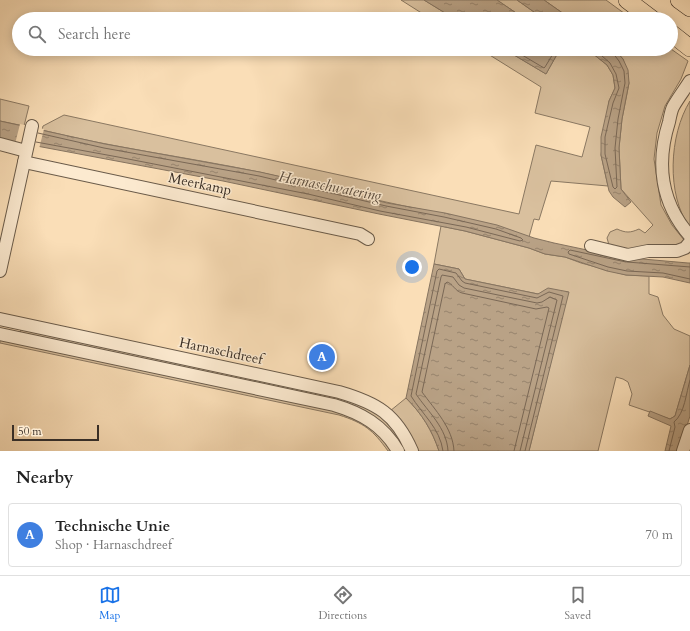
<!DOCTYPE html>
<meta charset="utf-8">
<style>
:root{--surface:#fff;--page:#f2f2f2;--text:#222;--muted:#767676;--line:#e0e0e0;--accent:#1a73e8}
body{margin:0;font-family:Cardo,serif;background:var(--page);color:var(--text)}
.scale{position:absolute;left:12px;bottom:10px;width:87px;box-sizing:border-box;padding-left:4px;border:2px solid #3a2f26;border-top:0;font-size:11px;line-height:14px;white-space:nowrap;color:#3a2f26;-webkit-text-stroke:3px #fcead0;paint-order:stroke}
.you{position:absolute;left:412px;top:267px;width:14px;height:14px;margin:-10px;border:3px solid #fff;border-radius:50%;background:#1a73e8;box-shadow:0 0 0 6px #1a73e833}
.badge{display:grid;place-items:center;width:26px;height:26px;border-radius:50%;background:var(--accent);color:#fff;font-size:13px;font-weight:700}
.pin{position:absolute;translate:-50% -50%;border:2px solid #fff;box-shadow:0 1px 4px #0006}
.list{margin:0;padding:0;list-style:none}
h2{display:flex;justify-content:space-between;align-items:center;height:52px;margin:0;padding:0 16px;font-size:17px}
h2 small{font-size:13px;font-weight:400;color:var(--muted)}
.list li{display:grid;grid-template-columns:26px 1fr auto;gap:12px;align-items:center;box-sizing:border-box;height:64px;margin:0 8px 8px;padding:0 8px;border:1px solid var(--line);border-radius:4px}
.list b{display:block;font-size:15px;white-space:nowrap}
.list p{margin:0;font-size:13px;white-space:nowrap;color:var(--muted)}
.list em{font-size:13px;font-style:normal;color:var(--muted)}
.icon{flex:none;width:22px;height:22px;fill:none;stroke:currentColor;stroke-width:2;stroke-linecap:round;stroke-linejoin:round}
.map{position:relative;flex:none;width:690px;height:451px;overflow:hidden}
.search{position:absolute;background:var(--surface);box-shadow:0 2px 10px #0003;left:12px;right:12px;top:12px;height:44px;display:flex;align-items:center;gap:10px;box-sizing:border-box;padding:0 14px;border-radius:22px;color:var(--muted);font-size:15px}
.sheet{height:124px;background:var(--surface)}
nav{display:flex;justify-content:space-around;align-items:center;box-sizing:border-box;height:56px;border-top:1px solid var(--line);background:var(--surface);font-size:11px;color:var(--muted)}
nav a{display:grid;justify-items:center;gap:2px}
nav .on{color:var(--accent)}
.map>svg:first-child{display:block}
.grass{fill:#d9c09e;stroke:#8a7862}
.water{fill:url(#water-ripples);stroke:#867460}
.pier{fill:#fadeb7}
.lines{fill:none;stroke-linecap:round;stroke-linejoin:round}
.shore{stroke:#7a6856;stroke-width:1}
.minor-casing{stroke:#6a5b4a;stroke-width:14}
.highway-casing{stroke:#3a2f26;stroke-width:18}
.minor{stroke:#fcead0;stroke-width:12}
.highway{stroke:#fadeb7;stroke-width:17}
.labels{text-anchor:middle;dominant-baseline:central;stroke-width:3;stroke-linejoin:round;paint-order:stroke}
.street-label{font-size:14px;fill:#3a2f26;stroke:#fcead0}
.water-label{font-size:15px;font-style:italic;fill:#5a4c3e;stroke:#fcead0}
</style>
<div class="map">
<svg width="690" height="451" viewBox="0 0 690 451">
<defs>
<pattern id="water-ripples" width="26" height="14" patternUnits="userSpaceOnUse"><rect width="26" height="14" fill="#b9a286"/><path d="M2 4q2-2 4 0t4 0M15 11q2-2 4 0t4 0" fill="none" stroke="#97846d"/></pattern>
</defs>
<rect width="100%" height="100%" fill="#fadeb7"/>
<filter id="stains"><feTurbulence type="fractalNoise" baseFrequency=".005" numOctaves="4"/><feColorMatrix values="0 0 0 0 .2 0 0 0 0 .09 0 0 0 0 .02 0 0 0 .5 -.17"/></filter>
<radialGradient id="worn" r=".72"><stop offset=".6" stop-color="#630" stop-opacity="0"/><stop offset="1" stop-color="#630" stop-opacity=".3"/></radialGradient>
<g class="grass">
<path d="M401,0h23l31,19h-24z"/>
<path d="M497,0h20l27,19h-19z"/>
<path d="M544,0h62l26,19h-61z"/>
<path d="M480,49h24l42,25 14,-25h27l20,16 6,10 2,13 -6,13 -8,54 7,31 -57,-5 -12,39 -5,-1 -5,18c-46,-18 -95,-24 -143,-35 -43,-9 -85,-21 -127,-30 -72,-15 -145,-24 -217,-42l1,-4 21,-11 455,99 17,-69 46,12 8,-30 -55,-14 6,-26z"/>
<path d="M614,49h57l17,12 -7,18 -16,27 -8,27 -3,26 7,46 11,20 12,15v4l-53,9 -22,-8 -2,-7 3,-6 7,-3c9,4 13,4 22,0l6,4 8,-8 -32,-36 -2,-41 3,-29 7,-36 -6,-24z"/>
<path d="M0,99l29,7 -5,20 -24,-5z"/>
<path d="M690,101v127c-24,-33 -21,-93 0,-127z"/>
<path d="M441,226l24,5 64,17 16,6 20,3 16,6 45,12 23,1v18l9,3 5,18 11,14 16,7v29l-15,51 -5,3 -41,-14 3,-11 -4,-12 -5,-3 -7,-2 -18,74h-69l39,-159 -30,2 -73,-15 -6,-10 -25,-5z"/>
<path d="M21,329l334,71 36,23 18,28h-7c-16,-24 -22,-33 -49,-46l-333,-71z"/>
<path d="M0,338l340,72 32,15 22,26h-6c-15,-21 -24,-28 -49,-36l-339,-72z"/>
<path d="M406,398c16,16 26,32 33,53h-21l-28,-40z"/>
</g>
<g class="water">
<path d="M424,0h73l28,19h-70z"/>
<path d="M517,0h27l27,19h-27z"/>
<path d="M504,49h56l-14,25z"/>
<path d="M587,49h27l9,10 5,11 1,13 -7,36 -3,29 2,41 10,13 -6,5 -12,-10 -4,-6 -8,-36v-18l8,-36 6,-13 -2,-13 -6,-10z"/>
<path d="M0,121l105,23 155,28 40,9 87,22 58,10 52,12 37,13 20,5 66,14 68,6h2v20l-27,-6 -37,-2 -19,-4 -42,-14 -20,-3 -16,-6 -64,-17 -86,-17 -156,-33 -213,-40 -10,-3z"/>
<path d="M434,264l25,5 6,10 73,15 10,-6 21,4 -40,159h-90c-7,-21 -17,-37 -33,-53z"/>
<path d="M690,365v51l-11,35h-14l6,-25 -23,-10 2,-5 20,8 5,-3z"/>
</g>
<path class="pier" d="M20,124l24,5 -5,20 -24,-5z"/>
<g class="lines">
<g class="shore">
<path d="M512,49l32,19 1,-1 11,-18"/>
<path d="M594,49l16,14 6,11 3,14 -6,15 -8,34v17l8,33 2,2 2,-2 -2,-39 3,-29 7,-36 -1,-12 -5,-10 -7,-9v-3"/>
<path d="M36,142l82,15 190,37 72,17 86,16 54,14 3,-1 -2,-2 -25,-9 -52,-12 -58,-11 -127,-30 -155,-28 -66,-15"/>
<path d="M626,262l-56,-12 -2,2 1,2 39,13 19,4 36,2 27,6"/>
<path d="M627,262l63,5"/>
<path d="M443,451c-3,-23 -21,-37 -32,-55l26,-125 2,-2 17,4 6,8 3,2 72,15 12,-6 14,4 -38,155"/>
<path d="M448,451c-1,-23 -20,-39 -32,-57l25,-117 1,-2 11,2 6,8 5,3 73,15 5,-1 8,-5 7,3 -37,151"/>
<path d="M454,451c-1,-23 -19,-41 -32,-59l23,-108 2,-2c5,1 8,9 15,11l74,16 11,-2 2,1 -35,143"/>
<path d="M669,451l6,-24 -1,-5c11,-9 12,-29 16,-42"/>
</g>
<g class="minor-casing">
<g id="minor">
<path d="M690,81c-5,8 -12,17 -17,26 -2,4 -3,10 -4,15 -13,41 -8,81 21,114"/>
<path d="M0,144l26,7"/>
<path d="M24,162l336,72 8,5"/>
<path d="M591,246l37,9 20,-4h29l8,-3 5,-6"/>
<path d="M0,271l32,-145"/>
<path d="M0,319l339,73c38,11 57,22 73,59"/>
<path d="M0,334l334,71c27,8 49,20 64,46"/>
<path d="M683,451l7,-21"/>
</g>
</g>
<g class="highway-casing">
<g id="highway">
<path d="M627,0l25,19"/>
<path d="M679,0l11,8"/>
<path d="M671,33l19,15"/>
</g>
</g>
<use href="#minor" class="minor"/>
<use href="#highway" class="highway"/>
</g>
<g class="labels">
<g class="street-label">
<text transform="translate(200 184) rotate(12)">Meerkamp</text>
<text transform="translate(221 351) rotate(12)">Harnaschdreef</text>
</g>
<g class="water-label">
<text transform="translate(330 186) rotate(11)">Harnaschwatering</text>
</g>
</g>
<rect width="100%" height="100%" filter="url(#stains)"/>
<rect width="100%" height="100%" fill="url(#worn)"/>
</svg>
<div class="scale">50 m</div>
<div class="you"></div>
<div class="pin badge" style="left:322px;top:357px;background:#3f7fe0">A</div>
<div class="search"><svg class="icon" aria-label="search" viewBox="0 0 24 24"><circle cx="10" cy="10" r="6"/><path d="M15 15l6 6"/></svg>Search here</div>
</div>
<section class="sheet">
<h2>Nearby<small></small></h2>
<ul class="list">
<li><span class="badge" style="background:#3f7fe0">A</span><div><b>Technische Unie</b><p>Shop · Harnaschdreef</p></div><em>70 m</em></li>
</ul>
</section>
<nav>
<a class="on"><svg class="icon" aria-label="map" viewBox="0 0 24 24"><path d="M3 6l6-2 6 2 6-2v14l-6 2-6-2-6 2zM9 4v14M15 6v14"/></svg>Map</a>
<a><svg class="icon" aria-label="directions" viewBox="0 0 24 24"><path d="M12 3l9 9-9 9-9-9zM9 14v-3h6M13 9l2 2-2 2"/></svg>Directions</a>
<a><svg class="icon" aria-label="saved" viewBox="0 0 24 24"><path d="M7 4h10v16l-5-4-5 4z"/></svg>Saved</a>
</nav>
